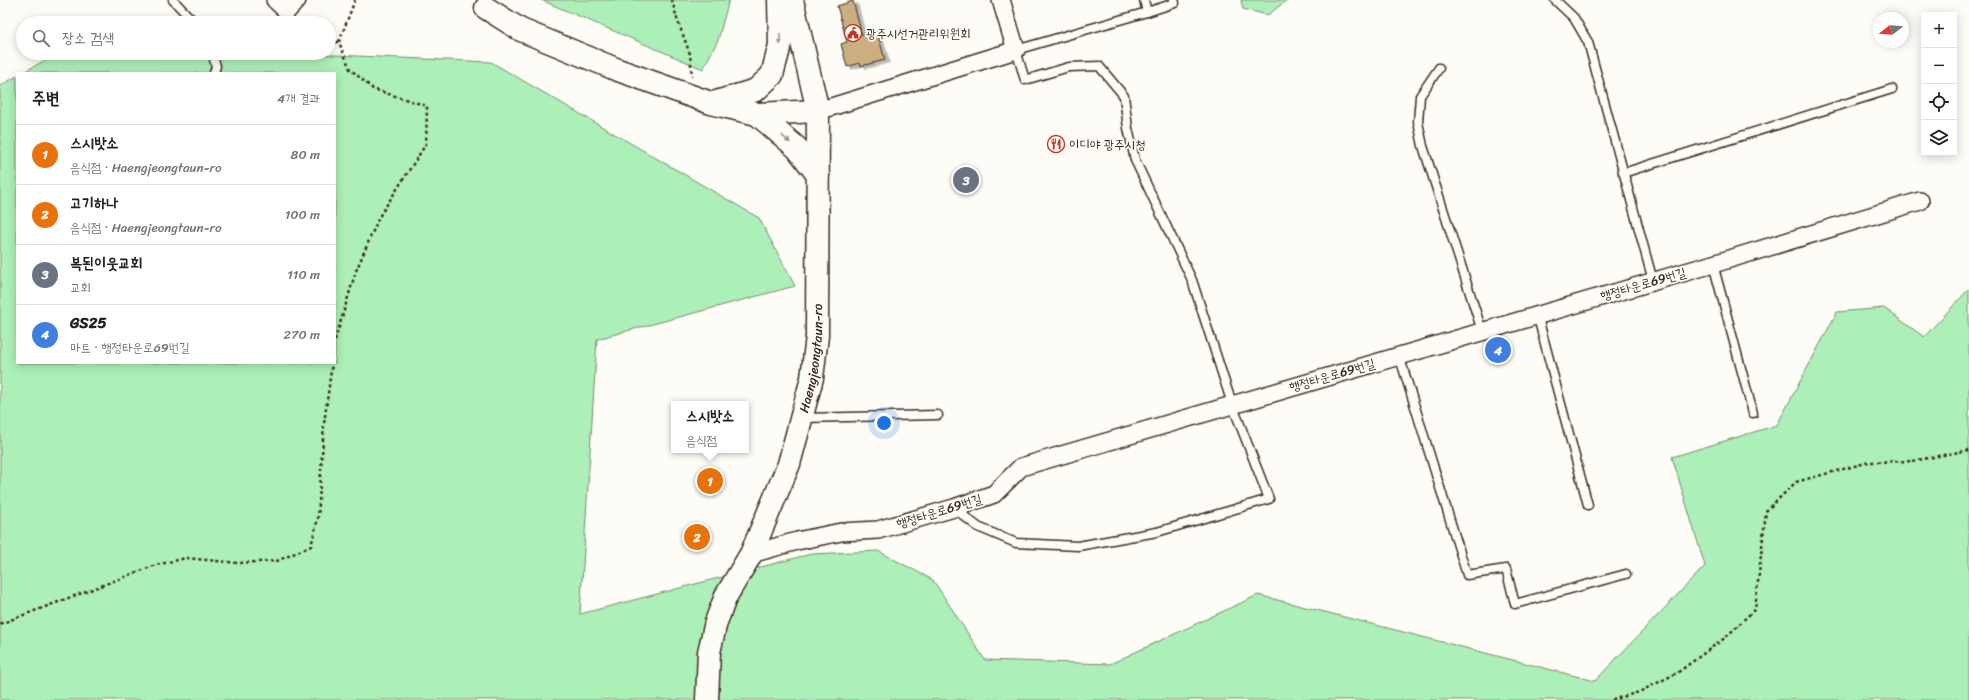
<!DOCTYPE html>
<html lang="ko">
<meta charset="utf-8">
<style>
:root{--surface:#fff;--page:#f2f2f2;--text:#202124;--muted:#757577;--line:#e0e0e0;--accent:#d93025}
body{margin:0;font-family:Sriracha,"Poor Story",sans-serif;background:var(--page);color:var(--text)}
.controls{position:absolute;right:12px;top:12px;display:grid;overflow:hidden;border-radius:0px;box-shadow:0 2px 10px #0003}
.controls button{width:36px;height:36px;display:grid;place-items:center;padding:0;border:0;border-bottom:1px solid var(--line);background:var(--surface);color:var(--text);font:20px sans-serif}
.compass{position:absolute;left:1873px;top:12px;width:36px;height:36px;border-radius:50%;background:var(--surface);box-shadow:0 2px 10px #0003;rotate:253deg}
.you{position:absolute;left:884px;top:423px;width:14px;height:14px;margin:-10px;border:3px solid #fff;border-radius:50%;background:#1a73e8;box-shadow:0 0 0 6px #1a73e833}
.badge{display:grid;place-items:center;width:26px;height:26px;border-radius:50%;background:var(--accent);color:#fff;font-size:13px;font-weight:700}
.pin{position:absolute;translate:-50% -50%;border:2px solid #fff;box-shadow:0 1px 4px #0006}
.popup{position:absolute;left:671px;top:401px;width:78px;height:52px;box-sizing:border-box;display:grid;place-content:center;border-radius:0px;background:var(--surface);filter:drop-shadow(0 1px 3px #0005);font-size:13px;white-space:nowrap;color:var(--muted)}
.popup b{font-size:15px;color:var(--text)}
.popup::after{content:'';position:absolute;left:50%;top:100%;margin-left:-8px;border:8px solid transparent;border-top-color:var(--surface)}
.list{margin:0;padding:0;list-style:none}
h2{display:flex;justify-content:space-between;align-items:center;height:52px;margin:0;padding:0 16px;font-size:17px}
h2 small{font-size:13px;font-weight:400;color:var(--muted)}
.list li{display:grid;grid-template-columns:26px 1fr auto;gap:12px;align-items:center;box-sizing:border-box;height:60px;padding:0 16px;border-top:1px solid var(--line)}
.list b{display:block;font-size:15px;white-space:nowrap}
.list p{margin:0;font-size:13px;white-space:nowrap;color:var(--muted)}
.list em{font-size:13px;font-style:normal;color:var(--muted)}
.icon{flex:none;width:22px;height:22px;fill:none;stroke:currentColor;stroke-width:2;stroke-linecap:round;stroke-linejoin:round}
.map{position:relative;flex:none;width:1969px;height:700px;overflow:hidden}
.search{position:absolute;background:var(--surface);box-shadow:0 2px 10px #0003;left:16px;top:16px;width:320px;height:44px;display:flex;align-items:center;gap:10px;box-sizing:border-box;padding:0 14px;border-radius:22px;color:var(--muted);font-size:15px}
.panel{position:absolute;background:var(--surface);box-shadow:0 2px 10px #0003;left:16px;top:72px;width:320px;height:292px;border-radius:0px}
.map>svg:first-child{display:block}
.green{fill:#adefb8;stroke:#748c6b}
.building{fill:#cbaf81;stroke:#3b2a1e;filter:url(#shadow)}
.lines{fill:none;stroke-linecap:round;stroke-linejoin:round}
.lane-casing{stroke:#3b2a1e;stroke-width:11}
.street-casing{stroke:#3b2a1e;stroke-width:20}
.secondary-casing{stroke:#3b2a1e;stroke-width:25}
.path{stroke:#3b2a1e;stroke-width:2.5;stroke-dasharray:3 3;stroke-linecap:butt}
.lane{stroke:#fdfcf7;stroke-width:8}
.street{stroke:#fdfcf7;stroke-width:17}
.secondary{stroke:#fdfcf7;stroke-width:22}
.oneway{fill:#9c938a}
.labels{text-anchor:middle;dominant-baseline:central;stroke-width:3.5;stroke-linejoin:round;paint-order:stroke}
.poi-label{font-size:13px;fill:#3b2a1e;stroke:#fdfcf7;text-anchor:start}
.street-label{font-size:13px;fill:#3b2a1e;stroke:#fdfcf7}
</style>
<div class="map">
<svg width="1969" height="700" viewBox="0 0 1969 700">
<defs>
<filter id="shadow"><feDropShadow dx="4.5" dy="2.5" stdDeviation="0" flood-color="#0004"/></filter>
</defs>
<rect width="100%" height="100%" fill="#fdfcf7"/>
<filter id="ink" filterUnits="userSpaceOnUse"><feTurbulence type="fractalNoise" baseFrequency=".025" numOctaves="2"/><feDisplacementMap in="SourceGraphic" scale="8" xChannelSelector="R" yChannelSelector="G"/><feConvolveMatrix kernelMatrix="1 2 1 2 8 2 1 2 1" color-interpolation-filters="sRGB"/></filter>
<g filter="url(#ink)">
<g class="green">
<path d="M541,0h188l-11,40 -15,29z"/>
<path d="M1241,0h46l-19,15 -25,-6z"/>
<path d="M58,53h232l201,9 268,156 36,68 -198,53 -17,275 231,-60 67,-3 55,29 52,80 125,4 148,-69 337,86 110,-115 -33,-109 105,-32 60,-113 47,-4 40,29 45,-48v411h-1969v-614l17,-10v287h318v-290h-313z"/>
</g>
<path class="building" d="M853,1l9,34 15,-4 8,29 -24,6 -1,-3 -13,4 -6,-23 6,-2 -10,-36z"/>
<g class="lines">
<g class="lane-casing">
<g id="lane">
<path d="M173,0l22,23"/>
<path d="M1555,0l19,18 14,24 65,239"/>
<path d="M1147,12l28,-9 -1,-3"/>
<path d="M212,53l4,13 -2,7"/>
<path d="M1439,68l-19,28 -2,26 5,24 59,185"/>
<path d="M1623,173l269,-84"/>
<path d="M1713,264l40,149"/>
<path d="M1537,314l51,191"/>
<path d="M1399,355l68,220 39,-6 9,35 111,-30"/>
<path d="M802,418l136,-3"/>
<path d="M954,508l24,19 38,16 62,3 79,-14 112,-33 -37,-95 -40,-124 -57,-120 -7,-32 -4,-32 -25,-30 -30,1 -44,13 -9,-30 131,-38 -3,-12"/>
</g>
</g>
<g class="street-casing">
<g id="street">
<path d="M275,0l12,11 10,-11"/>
<path d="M818,111l198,-61 -15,-50"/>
<path d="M751,554l46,-13 44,-9 37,-2 76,-22 40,-14 27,-27 692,-203 207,-63"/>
</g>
</g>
<g class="secondary-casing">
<g id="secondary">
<path d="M486,8l35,22 97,40 93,33 46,11 61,-3"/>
<path d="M713,103l43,-13 16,-15 8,-30 -1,-45"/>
<path d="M757,114l40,34 21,27"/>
<path id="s1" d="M707,700l2,-48 7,-30 10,-26 25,-42 38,-90 23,-86 5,-42 1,-225 -26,-111"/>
</g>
</g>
<g class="path">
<path d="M672,0l5,19 13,35 2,22"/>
<path d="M329,42h10"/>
<path d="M335,340l21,-69 23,-54 47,-73 1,-38 -54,-17 -23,-20 -11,-27 16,-42"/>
<path d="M0,624l156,-59 30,-7 52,5 39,-2 34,-15 7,-28 6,-94 8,-61"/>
<path d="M1612,700l27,-8 38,-19 49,-36 29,-28 11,-98 30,-29 73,-20 44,-1 56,-11"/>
</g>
<use href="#lane" class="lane"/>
<use href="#street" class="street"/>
<use href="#secondary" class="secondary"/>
</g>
<defs><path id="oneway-solid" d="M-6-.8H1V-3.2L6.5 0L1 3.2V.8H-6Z"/></defs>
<g class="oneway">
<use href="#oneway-solid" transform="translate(780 39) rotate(89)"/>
<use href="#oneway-solid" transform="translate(786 139) rotate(41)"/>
</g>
</g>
<defs>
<g id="civic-ring" transform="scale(0.9)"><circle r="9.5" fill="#fdfcf7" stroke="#c8321e" stroke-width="1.5"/><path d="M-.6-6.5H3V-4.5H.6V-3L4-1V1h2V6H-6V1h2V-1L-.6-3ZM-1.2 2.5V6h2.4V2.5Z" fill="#c8321e"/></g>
<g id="restaurant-ring" transform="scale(0.9)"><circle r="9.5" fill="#fdfcf7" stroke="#c8321e" stroke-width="1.5"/><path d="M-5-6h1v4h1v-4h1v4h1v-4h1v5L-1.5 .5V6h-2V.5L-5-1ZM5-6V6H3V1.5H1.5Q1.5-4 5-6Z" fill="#c8321e"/></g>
</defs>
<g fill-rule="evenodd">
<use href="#civic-ring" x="853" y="33"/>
<use href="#restaurant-ring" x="1056" y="144"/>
</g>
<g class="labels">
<g class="poi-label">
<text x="866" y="33">광주시선거관리위원회</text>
<text x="1069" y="144">이디야 광주시청</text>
</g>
<g class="street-label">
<text transform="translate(1643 284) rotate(-16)">행정타운로69번길</text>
<text stroke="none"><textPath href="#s1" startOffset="362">Haengjeongtaun-ro</textPath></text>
<text transform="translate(1332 375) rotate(-16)">행정타운로69번길</text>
<text transform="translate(939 511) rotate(-17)">행정타운로69번길</text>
</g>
</g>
</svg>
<div class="controls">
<button>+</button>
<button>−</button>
<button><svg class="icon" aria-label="locate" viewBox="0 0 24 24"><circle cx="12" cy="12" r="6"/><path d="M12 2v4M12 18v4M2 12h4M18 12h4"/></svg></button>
<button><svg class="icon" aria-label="layers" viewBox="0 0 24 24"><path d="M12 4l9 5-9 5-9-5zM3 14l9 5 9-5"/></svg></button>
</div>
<svg class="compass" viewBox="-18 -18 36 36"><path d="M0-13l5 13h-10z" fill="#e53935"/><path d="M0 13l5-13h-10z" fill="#757577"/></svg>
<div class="you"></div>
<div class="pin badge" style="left:710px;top:481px;background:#e8710a">1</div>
<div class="popup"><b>스시밧소</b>음식점</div>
<div class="pin badge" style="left:697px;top:537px;background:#e8710a">2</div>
<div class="pin badge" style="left:966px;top:180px;background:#6b7280">3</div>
<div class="pin badge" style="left:1498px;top:350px;background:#3f7fe0">4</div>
<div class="search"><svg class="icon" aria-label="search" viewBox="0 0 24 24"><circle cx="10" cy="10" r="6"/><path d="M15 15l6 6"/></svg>장소 검색</div>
<section class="panel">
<h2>주변<small>4개 결과</small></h2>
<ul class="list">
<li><span class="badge" style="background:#e8710a">1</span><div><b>스시밧소</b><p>음식점 · Haengjeongtaun-ro</p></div><em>80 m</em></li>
<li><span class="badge" style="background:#e8710a">2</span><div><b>고기하나</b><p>음식점 · Haengjeongtaun-ro</p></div><em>100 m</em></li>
<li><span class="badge" style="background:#6b7280">3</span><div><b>복된이웃교회</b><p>교회</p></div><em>110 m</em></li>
<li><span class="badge" style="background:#3f7fe0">4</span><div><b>GS25</b><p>마트 · 행정타운로69번길</p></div><em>270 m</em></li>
</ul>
</section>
</div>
